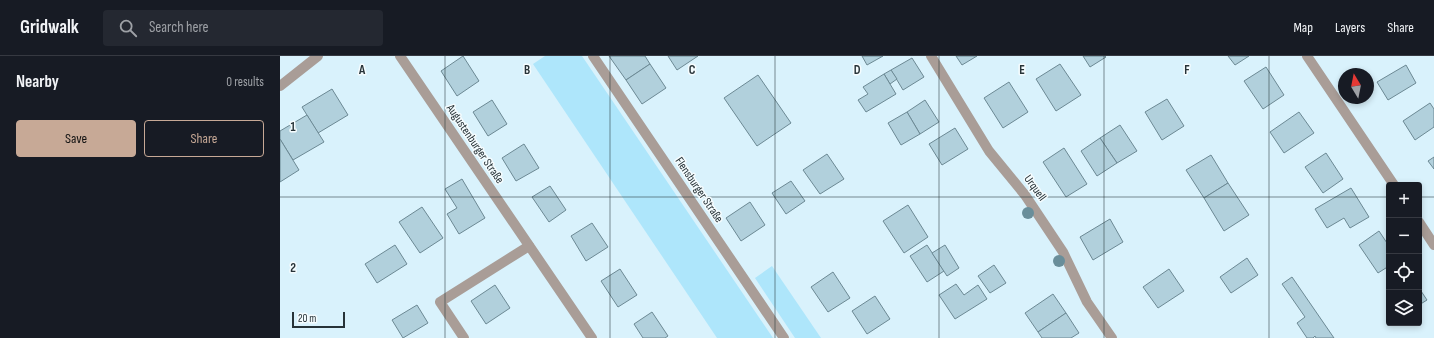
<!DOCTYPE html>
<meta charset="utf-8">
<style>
:root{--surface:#171b24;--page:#242831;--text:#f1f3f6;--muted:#9ea1a6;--line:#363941;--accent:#c7a996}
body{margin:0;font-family:"Sofia Sans Condensed",sans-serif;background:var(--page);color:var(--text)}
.controls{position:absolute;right:12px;bottom:12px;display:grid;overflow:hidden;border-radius:4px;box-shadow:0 2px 6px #0003}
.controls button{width:36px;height:36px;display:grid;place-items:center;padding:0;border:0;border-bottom:1px solid var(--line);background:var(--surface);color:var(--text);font:20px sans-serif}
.compass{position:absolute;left:1058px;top:12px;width:36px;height:36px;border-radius:50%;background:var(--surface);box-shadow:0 2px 6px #0003;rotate:350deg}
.scale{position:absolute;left:12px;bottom:10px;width:53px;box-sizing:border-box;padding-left:4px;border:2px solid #273338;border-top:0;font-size:11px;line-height:14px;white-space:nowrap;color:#273338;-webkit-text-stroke:3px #f5fcfe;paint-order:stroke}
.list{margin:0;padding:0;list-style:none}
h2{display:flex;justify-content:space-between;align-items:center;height:52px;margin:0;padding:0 16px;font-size:17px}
h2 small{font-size:13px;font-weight:400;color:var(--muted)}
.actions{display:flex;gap:8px;padding:12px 16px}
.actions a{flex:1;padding:9px 0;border:1px solid var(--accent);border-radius:4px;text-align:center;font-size:14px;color:var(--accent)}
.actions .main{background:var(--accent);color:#111}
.icon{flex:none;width:22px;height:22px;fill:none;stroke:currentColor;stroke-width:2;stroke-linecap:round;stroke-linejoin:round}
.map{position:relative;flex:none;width:1154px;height:282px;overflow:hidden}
header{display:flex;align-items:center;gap:24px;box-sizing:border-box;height:56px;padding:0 20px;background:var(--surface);border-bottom:1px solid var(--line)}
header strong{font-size:19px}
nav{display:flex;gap:22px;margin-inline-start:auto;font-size:14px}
.search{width:280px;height:36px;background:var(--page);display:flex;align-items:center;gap:10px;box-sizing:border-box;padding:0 14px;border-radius:4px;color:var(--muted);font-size:15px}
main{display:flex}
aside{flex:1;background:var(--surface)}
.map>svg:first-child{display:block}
.green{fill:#aee6fb}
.building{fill:#b1d0dc;stroke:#6c8994}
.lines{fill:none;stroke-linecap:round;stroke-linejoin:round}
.minor{stroke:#a99d97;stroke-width:10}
.tree{fill:#698e9a}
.grid{fill:none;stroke:#273338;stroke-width:1;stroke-opacity:0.55}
.labels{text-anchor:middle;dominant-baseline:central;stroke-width:3;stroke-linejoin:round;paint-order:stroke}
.street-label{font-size:12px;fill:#273338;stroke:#f5fcfe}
.grid-label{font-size:13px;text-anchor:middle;font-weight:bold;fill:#273338;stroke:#f5fcfe;stroke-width:3;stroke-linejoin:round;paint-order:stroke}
</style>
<header>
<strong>Gridwalk</strong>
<div class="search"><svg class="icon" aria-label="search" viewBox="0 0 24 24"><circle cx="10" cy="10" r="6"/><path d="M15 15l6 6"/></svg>Search here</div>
<nav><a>Map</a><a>Layers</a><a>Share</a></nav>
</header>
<main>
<aside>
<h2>Nearby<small>0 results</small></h2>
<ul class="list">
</ul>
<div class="actions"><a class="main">Save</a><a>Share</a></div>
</aside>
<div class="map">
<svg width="1154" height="282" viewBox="0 0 1154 282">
<rect width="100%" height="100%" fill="#d9f2fc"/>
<g class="green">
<path d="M265,0h37l191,282h-56l-184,-274z"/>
<path d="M492,210l49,72h-26l-40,-60z"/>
</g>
<g class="building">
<path d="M183,0l16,25 -22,15 -16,-25z"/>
<path d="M329,0h36l5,8 -24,16z"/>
<path d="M388,0h30l-21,14z"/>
<path d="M582,0h21l-16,9z"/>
<path d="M676,0h21l-15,9z"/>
<path d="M803,0h22l1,1 -16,10z"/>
<path d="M948,0h21l-14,9z"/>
<path d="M632,2l12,19 -21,13 -12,-20z"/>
<path d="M370,8l16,24 -24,16 -16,-24z"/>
<path d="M780,8l21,31 -25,16 -20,-32z"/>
<path d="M1126,9l10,18 -28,17 -11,-18z"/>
<path d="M986,11l18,28 -21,14 -19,-28z"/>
<path d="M611,14l6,9 -7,5 -6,-10z"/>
<path d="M604,18l12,20 -30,18 -8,-12 10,-6 -5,-7z"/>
<path d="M478,19l33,48 -34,23 -33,-48z"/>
<path d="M729,26l19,30 -25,16 -19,-30z"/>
<path d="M52,33l16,26 -30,18 -16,-26z"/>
<path d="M887,43l17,27 -22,14 -17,-28z"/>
<path d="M212,44l15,24 -19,12 -15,-24z"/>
<path d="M645,44l14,22 -19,12 -13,-22z"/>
<path d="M1150,47l4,6v18l-19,13 -12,-19z"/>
<path d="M627,56l13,22 -19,11 -13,-22z"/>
<path d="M1019,56l15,21 -30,20 -14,-21z"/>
<path d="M27,59l17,27 -31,18 -13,-21v-8z"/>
<path d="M840,69l17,26 -20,12 -17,-25z"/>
<path d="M675,72l13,21 -26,16 -13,-21z"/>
<path d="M820,82l17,25 -20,13 -16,-25z"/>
<path d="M0,83l19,31 -19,12z"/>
<path d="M244,88l15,24 -23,13 -14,-23z"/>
<path d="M784,92l23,36 -21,13 -23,-35z"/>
<path d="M1046,97l17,26 -20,14 -18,-26z"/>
<path d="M547,98l17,25 -24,15 -17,-24z"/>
<path d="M931,99l17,28 -24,15 -18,-28z"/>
<path d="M1154,101v12l-6,-8z"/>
<path d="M182,123l23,39 -26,16 -12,-20 10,-6 -12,-19z"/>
<path d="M511,125l14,20 -19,13 -14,-21z"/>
<path d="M948,127l21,32 -25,16 -20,-33z"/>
<path d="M270,130l16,24 -17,12 -17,-25z"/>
<path d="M1071,132l18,29 -19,11 -6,-10 -17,10 -12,-19z"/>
<path d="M470,146l15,23 -24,16 -15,-23z"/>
<path d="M628,149l20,32 -24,16 -21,-32z"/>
<path d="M142,151l21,31 -23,15 -21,-31z"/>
<path d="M830,163l13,23 -30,18 -13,-23z"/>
<path d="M312,167l16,24 -22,14 -15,-25z"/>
<path d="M1099,175l10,15v20l-11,7 -19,-28z"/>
<path d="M115,189l12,19 -30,19 -12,-19z"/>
<path d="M647,189l17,26 -17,11 -17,-26z"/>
<path d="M665,189l14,23 -12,8 -15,-23z"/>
<path d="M967,202l11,17 -27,18 -11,-16z"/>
<path d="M714,209l12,18 -16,10 -12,-17z"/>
<path d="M340,213l17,26 -19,12 -17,-26z"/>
<path d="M889,213l15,22 -26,17 -15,-21z"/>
<path d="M553,216l17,26 -22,14 -17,-25z"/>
<path d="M1012,221l42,61h-18l-1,-2 -2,2h-6l-10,-15 8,-6 -23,-33z"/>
<path d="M676,228l8,11 14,-10 9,14 -32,20 -16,-24z"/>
<path d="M215,229l15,23 -24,16 -15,-23z"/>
<path d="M1139,232l8,12 -8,5z"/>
<path d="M773,238l13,19 -28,19 -13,-19z"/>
<path d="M595,240l15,23 -23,15 -15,-23z"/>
<path d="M137,249l11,18 -25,15 -11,-18z"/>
<path d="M372,256l16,24 -3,2h-22l-9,-14z"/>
<path d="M786,257l13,20 -8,5h-29l-4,-6z"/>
</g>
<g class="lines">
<g class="minor">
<path d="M120,0l192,282"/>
<path d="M313,0l191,282"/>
<path d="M651,0l58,95 36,44 38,57 24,50 25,36"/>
<path d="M1027,0l87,129"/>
<path d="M0,30l38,-30"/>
<path d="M1139,166l15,23"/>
<path d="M184,282l-24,-36 89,-56"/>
</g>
</g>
<g class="tree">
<circle cx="748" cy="157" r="6"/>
<circle cx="779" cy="205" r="6"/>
</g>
<path class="grid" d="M165,0v282M330,0v282M495,0v282M659,0v282M824,0v282M989,0v282M0,141h1109M1139,141h15"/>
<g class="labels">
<g class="street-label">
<text transform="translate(195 88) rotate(56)">Augustenburger Straße</text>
<text transform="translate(755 132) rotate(54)">Urquell</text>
<text transform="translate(419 134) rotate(56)">Flensburger Straße</text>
</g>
</g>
<g class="grid-label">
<text x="82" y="18">A</text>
<text x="247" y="18">B</text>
<text x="412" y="18">C</text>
<text x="577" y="18">D</text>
<text x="742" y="18">E</text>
<text x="907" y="18">F</text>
<text x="13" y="75">1</text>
<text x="13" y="216">2</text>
</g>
</svg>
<div class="controls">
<button>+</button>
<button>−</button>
<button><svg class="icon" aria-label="locate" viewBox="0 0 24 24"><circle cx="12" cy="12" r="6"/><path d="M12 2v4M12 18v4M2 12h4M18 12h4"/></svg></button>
<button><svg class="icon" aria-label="layers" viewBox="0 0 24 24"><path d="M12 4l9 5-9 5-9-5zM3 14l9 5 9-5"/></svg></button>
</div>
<svg class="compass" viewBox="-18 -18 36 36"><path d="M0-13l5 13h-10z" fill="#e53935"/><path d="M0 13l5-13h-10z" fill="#9ea1a6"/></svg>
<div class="scale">20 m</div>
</div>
</main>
